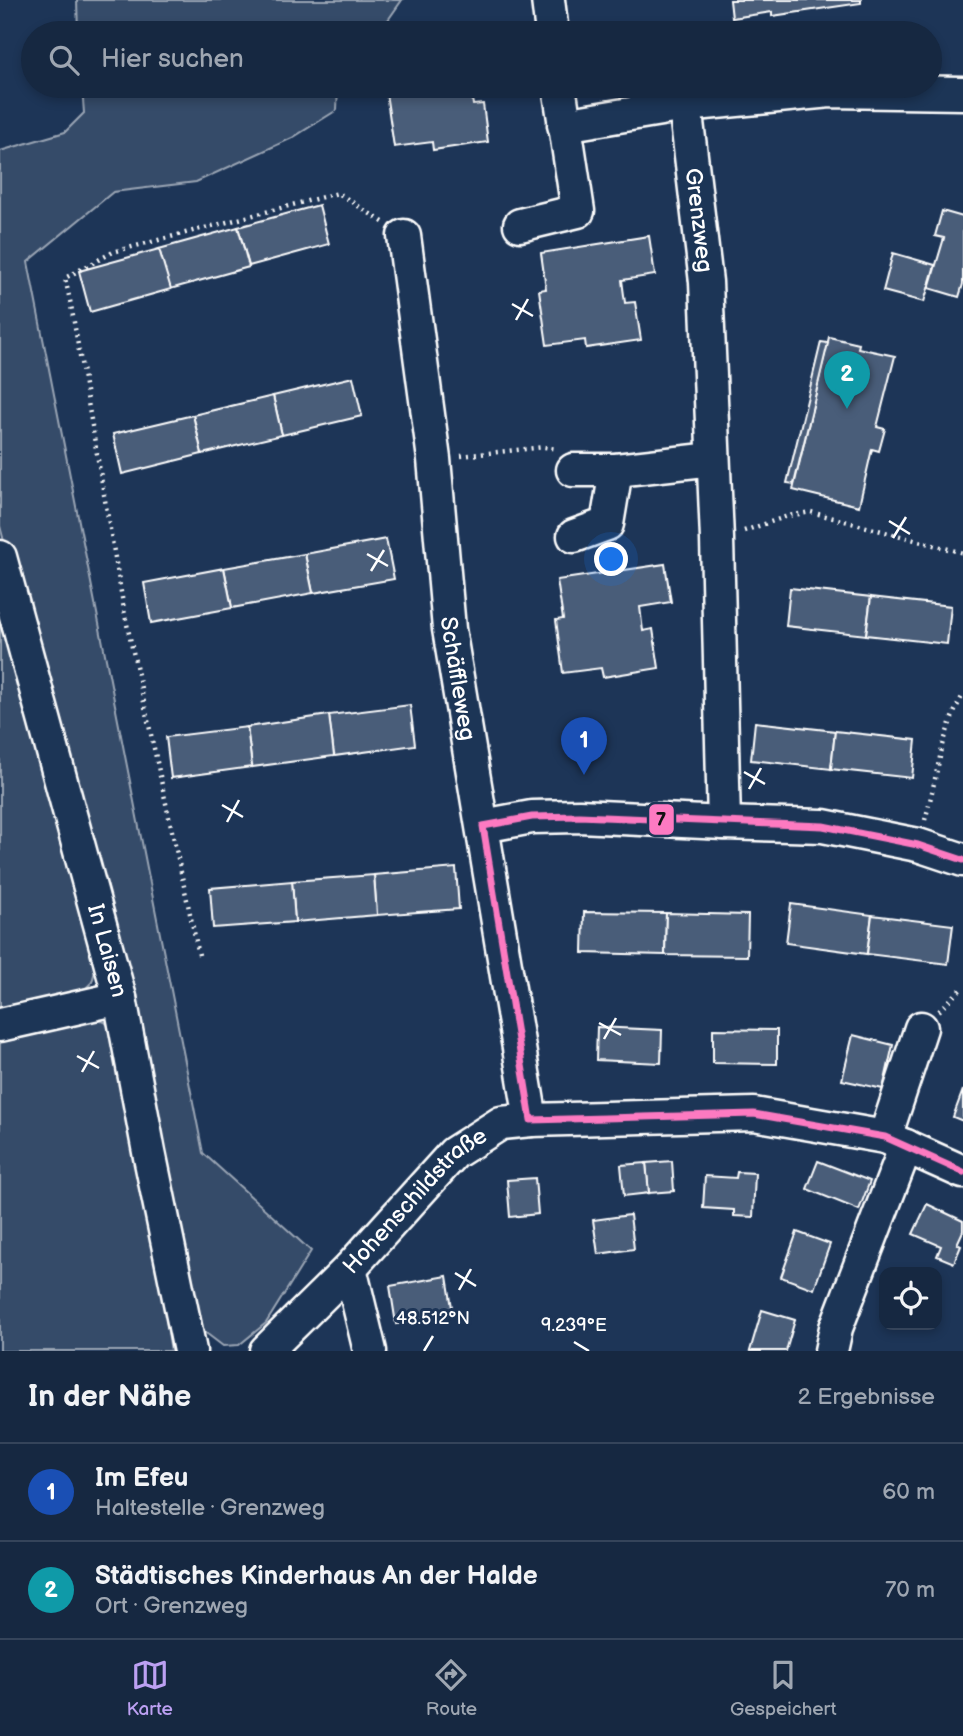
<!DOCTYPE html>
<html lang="de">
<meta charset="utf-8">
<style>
:root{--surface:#162841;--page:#23344c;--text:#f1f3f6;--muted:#9ea6b1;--line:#35445a;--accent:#bca0f2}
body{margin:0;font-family:"Balsamiq Sans",sans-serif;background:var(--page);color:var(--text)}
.controls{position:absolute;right:21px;bottom:21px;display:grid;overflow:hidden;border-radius:14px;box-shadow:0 4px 10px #0003}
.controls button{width:63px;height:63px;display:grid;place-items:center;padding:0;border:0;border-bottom:2px solid var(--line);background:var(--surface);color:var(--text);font:35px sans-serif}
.you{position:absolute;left:612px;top:560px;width:24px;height:24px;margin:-18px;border:5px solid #fff;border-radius:50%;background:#1a73e8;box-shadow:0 0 0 10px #1a73e833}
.badge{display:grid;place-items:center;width:46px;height:46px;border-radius:50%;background:var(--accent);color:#fff;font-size:23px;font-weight:700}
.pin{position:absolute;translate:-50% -58px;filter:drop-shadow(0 2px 4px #0008)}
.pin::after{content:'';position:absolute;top:37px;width:24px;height:21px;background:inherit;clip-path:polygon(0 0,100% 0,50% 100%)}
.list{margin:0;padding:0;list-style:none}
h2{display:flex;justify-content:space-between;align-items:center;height:91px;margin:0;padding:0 28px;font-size:30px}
h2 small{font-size:23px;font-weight:400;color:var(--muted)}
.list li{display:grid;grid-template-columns:46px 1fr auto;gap:21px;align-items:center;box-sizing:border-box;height:98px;padding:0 28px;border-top:2px solid var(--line)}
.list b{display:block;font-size:26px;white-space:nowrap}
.list p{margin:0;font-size:23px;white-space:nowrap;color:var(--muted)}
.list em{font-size:23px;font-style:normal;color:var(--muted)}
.icon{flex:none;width:38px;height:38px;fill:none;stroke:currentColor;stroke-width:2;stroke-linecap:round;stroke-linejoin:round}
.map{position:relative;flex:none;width:963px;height:1351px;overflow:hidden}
.search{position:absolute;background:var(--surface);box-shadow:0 4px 10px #0003;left:21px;right:21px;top:21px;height:77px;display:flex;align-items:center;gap:18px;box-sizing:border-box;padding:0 24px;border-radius:38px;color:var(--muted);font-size:26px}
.sheet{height:287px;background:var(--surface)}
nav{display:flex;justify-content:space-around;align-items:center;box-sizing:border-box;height:98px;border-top:2px solid var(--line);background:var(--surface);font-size:19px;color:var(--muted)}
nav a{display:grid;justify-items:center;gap:4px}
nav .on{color:var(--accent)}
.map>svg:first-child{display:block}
.green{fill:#364b69;stroke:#9aa5b4;stroke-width:2}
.building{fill:#4a5d79;stroke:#fff;stroke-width:2}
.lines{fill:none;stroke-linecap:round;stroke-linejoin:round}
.minor-casing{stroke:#fff;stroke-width:37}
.path{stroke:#fff;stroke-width:4.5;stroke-dasharray:2 5;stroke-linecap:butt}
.minor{stroke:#1d3557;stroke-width:32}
.bus-1-casing{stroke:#1d3557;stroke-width:12}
.bus-1{stroke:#fd7ac1;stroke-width:7}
.ticks{fill:none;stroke:#fff;stroke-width:2.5}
.labels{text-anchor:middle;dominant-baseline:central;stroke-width:6;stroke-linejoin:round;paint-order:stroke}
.street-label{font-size:23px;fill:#fff;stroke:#1d3557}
.ticks-label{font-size:18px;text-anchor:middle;fill:#fff;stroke:#1d3557;stroke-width:6;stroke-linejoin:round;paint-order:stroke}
.line-badge{stroke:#1d3557;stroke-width:2.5}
.pale-badge-label{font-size:19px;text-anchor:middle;font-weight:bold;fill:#111}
</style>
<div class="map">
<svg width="963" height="1351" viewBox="0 0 963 1351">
<rect width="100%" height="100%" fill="#1d3557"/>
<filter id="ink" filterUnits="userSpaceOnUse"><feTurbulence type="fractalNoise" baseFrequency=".0143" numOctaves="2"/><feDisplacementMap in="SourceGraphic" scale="14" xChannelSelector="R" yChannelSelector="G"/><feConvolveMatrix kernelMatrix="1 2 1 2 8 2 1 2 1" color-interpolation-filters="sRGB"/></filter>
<g filter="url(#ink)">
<g class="green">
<path d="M77,0h325l-14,20 -22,13h-288z"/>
<path d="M82,86h256l-1,24 -45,28 -96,44 -83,10 -85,70 175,891 108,98 -45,72 -27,22 -16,1 -25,-19 -35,-178 -163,-623v-375l65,-19 19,-19z"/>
<path d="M0,595l95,376 -3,11 -8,8 -84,21z"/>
<path d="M88,1018l17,4 10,11 12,35 44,283h-171v-312z"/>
</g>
<g class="building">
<path d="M730,0h131v3l-89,13v-4l-40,6z"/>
<path d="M393,86h77l3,19 10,-1 5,38 -55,8 -1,-8 -38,5 -8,-54 8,-2z"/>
<path d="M319,205l10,39 -80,22 -11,-39z"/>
<path d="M942,211l21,6v67l-4,13 -30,-9 15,-50 -9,-2z"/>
<path d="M238,227l11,40 -79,22 -11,-40z"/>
<path d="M649,236l6,39 -33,5 3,23 10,-1 6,38 -55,8 -1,-8 -38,5 -8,-55 7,-1 -5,-36z"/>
<path d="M159,249l12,40 -81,23 -11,-41z"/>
<path d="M893,253l42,12 -11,37 -41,-11z"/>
<path d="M829,337l30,7 -1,4 37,8 -18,71 8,2 -6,22 -7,-2 -13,57 -66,-16z"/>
<path d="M821,342l7,1 -34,141 -7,-1z"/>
<path d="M353,377l9,39 -80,19 -9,-39z"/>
<path d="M273,396l9,39 -80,19 -9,-39z"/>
<path d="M193,415l9,39 -80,20 -9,-40z"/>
<path d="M386,539l8,40 -81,14 -8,-39z"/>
<path d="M305,554l8,39 -81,15 -8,-40z"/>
<path d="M665,564l6,38 -31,5 3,24 10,-2 6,39 -56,9 -2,-9 -38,5 -7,-53 7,-1 -6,-39z"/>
<path d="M224,568l8,40 -81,15 -7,-40z"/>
<path d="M790,588l81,9 -5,38 -80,-9z"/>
<path d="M871,597l80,9 -4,38 -81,-9z"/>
<path d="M410,705l5,40 -81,11 -5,-41z"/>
<path d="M329,715l5,41 -82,11 -5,-40z"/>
<path d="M755,722l80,9 -4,38 -80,-9z"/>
<path d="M247,727l5,40 -81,11 -5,-41z"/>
<path d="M835,731l81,9 -4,38 -81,-9z"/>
<path d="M456,868l3,41 -82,6 -3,-40z"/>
<path d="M374,875l3,40 -82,7 -3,-41z"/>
<path d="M292,881l3,41 -82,6 -3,-40z"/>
<path d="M791,904l81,11 -5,39 -81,-11z"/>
<path d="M584,912l82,1 -1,42 -82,-2z"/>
<path d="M666,913l82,2 -1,41 -82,-1z"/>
<path d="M872,915l81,10 -5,39 -81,-10z"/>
<path d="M597,1027l65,3 -1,33 -65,-3z"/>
<path d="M713,1029l64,1v34l-64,-1z"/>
<path d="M853,1035l40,10 -10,44 -41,-9z"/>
<path d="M963,1090v31l-10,-4z"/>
<path d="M672,1161l2,30 -25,2 -3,-30z"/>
<path d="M818,1161l52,20 -11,29 -52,-21z"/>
<path d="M646,1163l3,30 -25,3 -3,-31z"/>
<path d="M737,1172l18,1 -2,44 -19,-1v-6l-31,-2 2,-32 31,2z"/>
<path d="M535,1178l3,36 -28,3 -3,-37z"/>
<path d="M927,1204l36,17v10l-6,13 4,2 -7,17 -17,-7 4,-10 -28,-12z"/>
<path d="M630,1215l4,34 -36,5 -5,-34z"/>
<path d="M797,1232l33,12 -16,45 -33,-12z"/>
<path d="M447,1276l6,38 -57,10 -6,-38z"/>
<path d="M762,1310l33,10 -9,31h-36z"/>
</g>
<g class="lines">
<g class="minor-casing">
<g id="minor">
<path d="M548,0l4,33"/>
<path id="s1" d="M685,105l21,177 11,257 7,284"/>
<path d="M564,125l121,-20 145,-14 133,2"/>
<path d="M520,225l58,-14 -19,-125"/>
<path id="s2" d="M404,236l30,223 15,170 82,491"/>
<path d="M573,470h43l97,-11"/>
<path d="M574,536l33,-12 9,-54"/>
<path id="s3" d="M0,557l120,441 29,154 41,199"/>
<path d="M483,826l49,-9 47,-1 145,7 99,3 95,19 45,15"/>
<path d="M0,1025l120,-27"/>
<path d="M885,1137l36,-109"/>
<path d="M350,1268l20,83"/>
<path id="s4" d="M266,1351l84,-83 104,-115 47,-30 30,-3 223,-6 131,23 78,35"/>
<path d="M831,1351l5,-23 70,-182"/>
</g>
</g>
<g class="path">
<path d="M461,456l83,-9 13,2"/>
<path d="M744,531l44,-15 23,-4 152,41"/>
<path d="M925,820c12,-42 16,-87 38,-125"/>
<path d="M199,955l-74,-340 -54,-310 -6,-27 48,-26 225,-59 45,29"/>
<path d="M939,1011l24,-24"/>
</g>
<use href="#minor" class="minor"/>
<g class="bus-1-casing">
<path id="bus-1" d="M963,860l-45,-15 -95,-19 -244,-10 -47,1 -49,9 48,294 223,-6 131,23 78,35"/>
</g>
<use href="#bus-1" class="bus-1"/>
</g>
</g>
<path class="ticks" d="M512,304l21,12M516,320l12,-21M889,521l21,13M893,538l13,-21M367,554l21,12M371,571l13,-21M744,772l21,12M749,789l12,-21M222,805l21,12M227,822l12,-22M599,1023l22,12M604,1039l12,-21M77,1056l22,12M82,1072l12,-21M455,1273l21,13M459,1290l12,-21M574,1342l15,9M424,1351l9,-15"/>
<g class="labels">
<g class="street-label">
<text stroke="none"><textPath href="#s1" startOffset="116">Grenzweg</textPath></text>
<text stroke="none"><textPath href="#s2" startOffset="446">Schäffleweg</textPath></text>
<text stroke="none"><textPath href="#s3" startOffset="408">In Laisen</textPath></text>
<text stroke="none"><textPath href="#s4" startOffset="212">Hohenschildstraße</textPath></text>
</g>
</g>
<g class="ticks-label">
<text x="433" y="1324">48.512°N</text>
<text x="574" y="1331">9.239°E</text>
</g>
<rect class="line-badge" x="648" y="803" width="27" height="33" rx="7" fill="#fd7ac1"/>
<g class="pale-badge-label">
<text x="661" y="826">7</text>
</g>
</svg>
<div class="controls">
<button><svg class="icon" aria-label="locate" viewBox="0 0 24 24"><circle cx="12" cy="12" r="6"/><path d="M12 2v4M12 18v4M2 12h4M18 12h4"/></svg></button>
</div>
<div class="you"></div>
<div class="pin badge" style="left:584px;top:775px;background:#1a4fb4">1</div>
<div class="pin badge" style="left:847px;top:409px;background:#0f9aa8">2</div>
<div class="search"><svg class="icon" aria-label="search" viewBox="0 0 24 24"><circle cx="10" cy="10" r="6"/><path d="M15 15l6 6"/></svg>Hier suchen</div>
</div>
<section class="sheet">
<h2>In der Nähe<small>2 Ergebnisse</small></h2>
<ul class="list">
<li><span class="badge" style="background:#1a4fb4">1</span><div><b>Im Efeu</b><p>Haltestelle · Grenzweg</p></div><em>60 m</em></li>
<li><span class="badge" style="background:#0f9aa8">2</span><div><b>Städtisches Kinderhaus An der Halde</b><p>Ort · Grenzweg</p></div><em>70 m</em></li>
</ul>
</section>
<nav>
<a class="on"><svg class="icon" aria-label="map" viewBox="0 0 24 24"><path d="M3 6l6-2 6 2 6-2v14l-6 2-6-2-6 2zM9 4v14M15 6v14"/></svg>Karte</a>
<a><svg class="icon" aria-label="directions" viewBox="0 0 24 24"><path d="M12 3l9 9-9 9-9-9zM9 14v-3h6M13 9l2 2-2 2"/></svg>Route</a>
<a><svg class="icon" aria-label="saved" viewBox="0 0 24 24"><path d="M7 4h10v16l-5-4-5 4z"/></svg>Gespeichert</a>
</nav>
